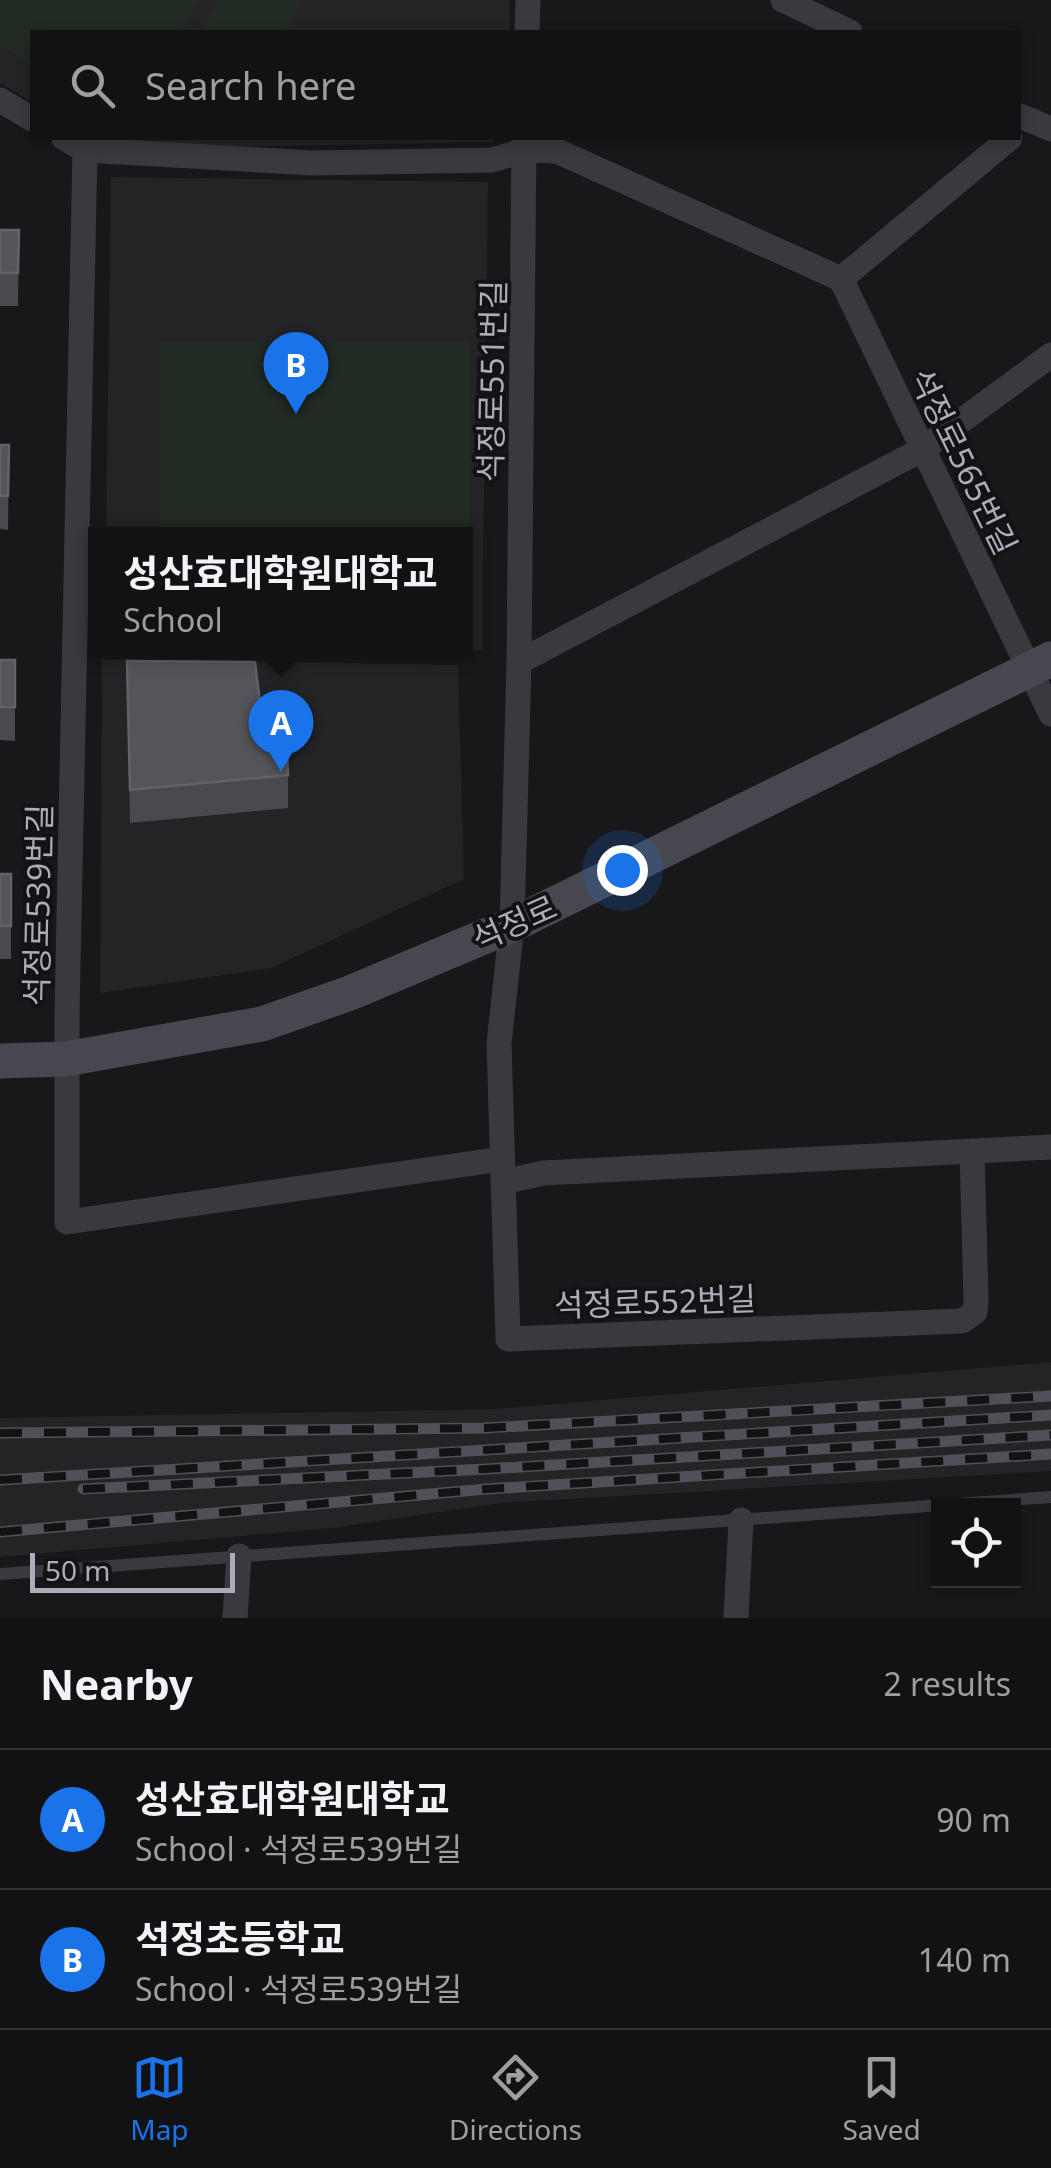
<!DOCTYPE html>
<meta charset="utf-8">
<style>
:root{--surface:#121214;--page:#1f2022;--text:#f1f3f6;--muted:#9c9ea0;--line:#313234;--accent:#1a73e8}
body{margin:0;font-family:"Noto Sans","Noto Sans KR",sans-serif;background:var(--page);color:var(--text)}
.controls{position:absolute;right:30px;bottom:30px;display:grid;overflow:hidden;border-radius:0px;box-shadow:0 5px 15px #0003}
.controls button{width:90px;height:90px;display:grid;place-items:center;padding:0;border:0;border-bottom:2px solid var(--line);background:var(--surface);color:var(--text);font:50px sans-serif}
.scale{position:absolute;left:30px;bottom:25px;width:205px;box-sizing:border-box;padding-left:10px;border:5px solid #abadb9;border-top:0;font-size:28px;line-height:35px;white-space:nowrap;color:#abadb9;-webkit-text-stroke:8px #131315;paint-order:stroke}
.you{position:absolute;left:622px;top:870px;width:35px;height:35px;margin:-25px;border:8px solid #fff;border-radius:50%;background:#1a73e8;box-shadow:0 0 0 15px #1a73e833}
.badge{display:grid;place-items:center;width:65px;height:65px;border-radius:50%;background:var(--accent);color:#fff;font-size:32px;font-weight:700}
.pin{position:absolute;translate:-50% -82px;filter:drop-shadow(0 2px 5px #0008)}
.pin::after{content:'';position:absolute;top:52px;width:35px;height:30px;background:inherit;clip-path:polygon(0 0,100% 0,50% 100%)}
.popup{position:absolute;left:88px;top:527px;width:385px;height:130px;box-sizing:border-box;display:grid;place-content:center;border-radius:0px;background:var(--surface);filter:drop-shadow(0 2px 8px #0005);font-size:32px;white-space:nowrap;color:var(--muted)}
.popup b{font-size:38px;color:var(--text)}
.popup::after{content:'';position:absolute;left:50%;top:100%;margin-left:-20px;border:20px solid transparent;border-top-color:var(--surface)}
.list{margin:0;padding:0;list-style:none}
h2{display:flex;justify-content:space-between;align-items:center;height:130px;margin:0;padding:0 40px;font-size:42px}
h2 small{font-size:32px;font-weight:400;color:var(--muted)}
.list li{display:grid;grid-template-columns:65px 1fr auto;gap:30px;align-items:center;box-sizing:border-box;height:140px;padding:0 40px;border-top:2px solid var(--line)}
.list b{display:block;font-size:38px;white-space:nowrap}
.list p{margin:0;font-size:32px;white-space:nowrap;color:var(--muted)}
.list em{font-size:32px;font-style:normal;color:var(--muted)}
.icon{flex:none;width:55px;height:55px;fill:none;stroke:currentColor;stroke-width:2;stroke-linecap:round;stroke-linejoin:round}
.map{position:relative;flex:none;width:1051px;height:1618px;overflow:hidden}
.search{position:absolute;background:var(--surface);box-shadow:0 5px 15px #0003;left:30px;right:30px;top:30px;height:110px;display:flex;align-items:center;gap:25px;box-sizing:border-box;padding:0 35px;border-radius:0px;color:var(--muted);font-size:38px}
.sheet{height:410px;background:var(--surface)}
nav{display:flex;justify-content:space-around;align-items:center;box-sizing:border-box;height:140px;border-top:2px solid var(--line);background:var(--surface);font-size:28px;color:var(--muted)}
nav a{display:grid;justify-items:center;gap:5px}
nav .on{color:var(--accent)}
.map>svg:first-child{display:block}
.built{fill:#242427}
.green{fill:#222a24}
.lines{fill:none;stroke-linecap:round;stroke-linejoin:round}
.lane{stroke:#39393f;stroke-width:12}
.street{stroke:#39393f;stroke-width:25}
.secondary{stroke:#47484f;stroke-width:35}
.rail-casing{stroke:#505158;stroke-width:11}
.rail{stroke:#131315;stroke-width:8;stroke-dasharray:22;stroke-linecap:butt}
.wall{fill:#49494f}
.building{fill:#54545a;stroke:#626269;stroke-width:2.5}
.labels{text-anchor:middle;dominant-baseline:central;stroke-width:8;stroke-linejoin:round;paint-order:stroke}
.street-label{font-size:32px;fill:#abadb9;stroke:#131315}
</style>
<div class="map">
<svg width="1051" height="1618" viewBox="0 0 1051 1618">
<rect width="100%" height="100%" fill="#18181a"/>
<g class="built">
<path d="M0,0h510v32h-478v70l-32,-19z"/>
<path d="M91,138h405l-4,4 -382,7z"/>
<path d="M111,177l377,5 -6,468h-62h46v-116h-360z"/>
<path d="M102,659l356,6 6,214 -193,89 -171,25z"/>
<path d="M1051,1362v109l-550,32 -169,25 -332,29v-139l496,-9z"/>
</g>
<g class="green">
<path d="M0,0h199l-18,32h-149v32l-32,-18z"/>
<path d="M218,0h80l4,2 -16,30h-85z"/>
<path d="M159,341h310l1,201h-4v-8h-306z"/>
</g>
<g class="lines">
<path class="lane" d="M0,1574l1051,-77"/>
<g class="street">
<path d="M783,0l67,32"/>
<path d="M527,32l1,-32"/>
<path d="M0,100l32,19"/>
<path d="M1018,115l33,14"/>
<path d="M64,138l21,12 228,13 179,-3 35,-10 30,1 284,128 169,-141"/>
<path d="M524,138l-5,524 -7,263 -13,118 9,296 454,-18 13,-9 1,-12 -4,-149"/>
<path d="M85,150l-18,864v208l435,-63"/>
<path d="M841,279l210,435"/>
<path d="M519,662l404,-213 128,-94"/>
<path d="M503,1182l40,-9 508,-26"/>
<path d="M235,1618l4,-62"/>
<path d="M736,1618l5,-98"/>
</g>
<path class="secondary" d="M0,1061l66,-2 196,-35 88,-31 162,-68 539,-266"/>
<g class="rail-casing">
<g id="rail">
<path d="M0,1433l485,-5 566,-32"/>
<path d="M0,1480l1051,-65"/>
<path d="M83,1489l403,-20 565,-34"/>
<path d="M0,1532l487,-43 564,-35"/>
</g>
</g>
<use href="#rail" class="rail"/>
</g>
<g class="wall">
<path d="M0,230h19l-1,76h-18z"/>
<path d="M0,445h9l-1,85 -8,-1z"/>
<path d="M0,660h15v81l-15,-1z"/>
<path d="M127,661l133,41 28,73v33l-158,15z"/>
<rect x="0" y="874" width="11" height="85"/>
</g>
<g class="building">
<path d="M0,230h19l-1,43h-18z"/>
<path d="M0,445h9l-1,51h-8z"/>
<rect x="0" y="660" width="15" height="47"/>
<path d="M127,661l128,1 5,40 25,3 3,70 -158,15z"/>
<rect x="0" y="874" width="11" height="52"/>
</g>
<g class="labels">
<g class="street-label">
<text transform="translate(491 381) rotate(-89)">석정로551번길</text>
<text transform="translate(964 461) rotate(64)">석정로565번길</text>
<text transform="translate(37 905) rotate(-89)">석정로539번길</text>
<text transform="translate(514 922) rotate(-24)">석정로</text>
<text transform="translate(655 1301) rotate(-2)">석정로552번길</text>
</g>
</g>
</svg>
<div class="controls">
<button><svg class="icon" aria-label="locate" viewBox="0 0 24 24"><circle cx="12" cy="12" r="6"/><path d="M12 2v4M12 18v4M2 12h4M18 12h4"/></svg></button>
</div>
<div class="scale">50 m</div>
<div class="you"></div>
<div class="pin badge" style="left:281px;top:772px">A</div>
<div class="popup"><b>성산효대학원대학교</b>School</div>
<div class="pin badge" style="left:296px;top:414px">B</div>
<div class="search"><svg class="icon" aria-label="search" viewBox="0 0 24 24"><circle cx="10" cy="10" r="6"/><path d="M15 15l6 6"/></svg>Search here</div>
</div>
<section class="sheet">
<h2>Nearby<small>2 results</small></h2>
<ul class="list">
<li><span class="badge">A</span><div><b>성산효대학원대학교</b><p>School · 석정로539번길</p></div><em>90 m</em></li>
<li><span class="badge">B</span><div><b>석정초등학교</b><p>School · 석정로539번길</p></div><em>140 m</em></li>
</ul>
</section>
<nav>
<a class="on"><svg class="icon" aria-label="map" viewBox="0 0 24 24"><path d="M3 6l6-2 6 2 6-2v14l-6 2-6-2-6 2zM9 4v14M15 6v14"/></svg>Map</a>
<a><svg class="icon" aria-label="directions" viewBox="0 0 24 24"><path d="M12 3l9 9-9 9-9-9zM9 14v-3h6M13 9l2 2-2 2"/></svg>Directions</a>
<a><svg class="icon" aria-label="saved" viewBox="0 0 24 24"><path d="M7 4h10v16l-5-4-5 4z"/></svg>Saved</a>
</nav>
